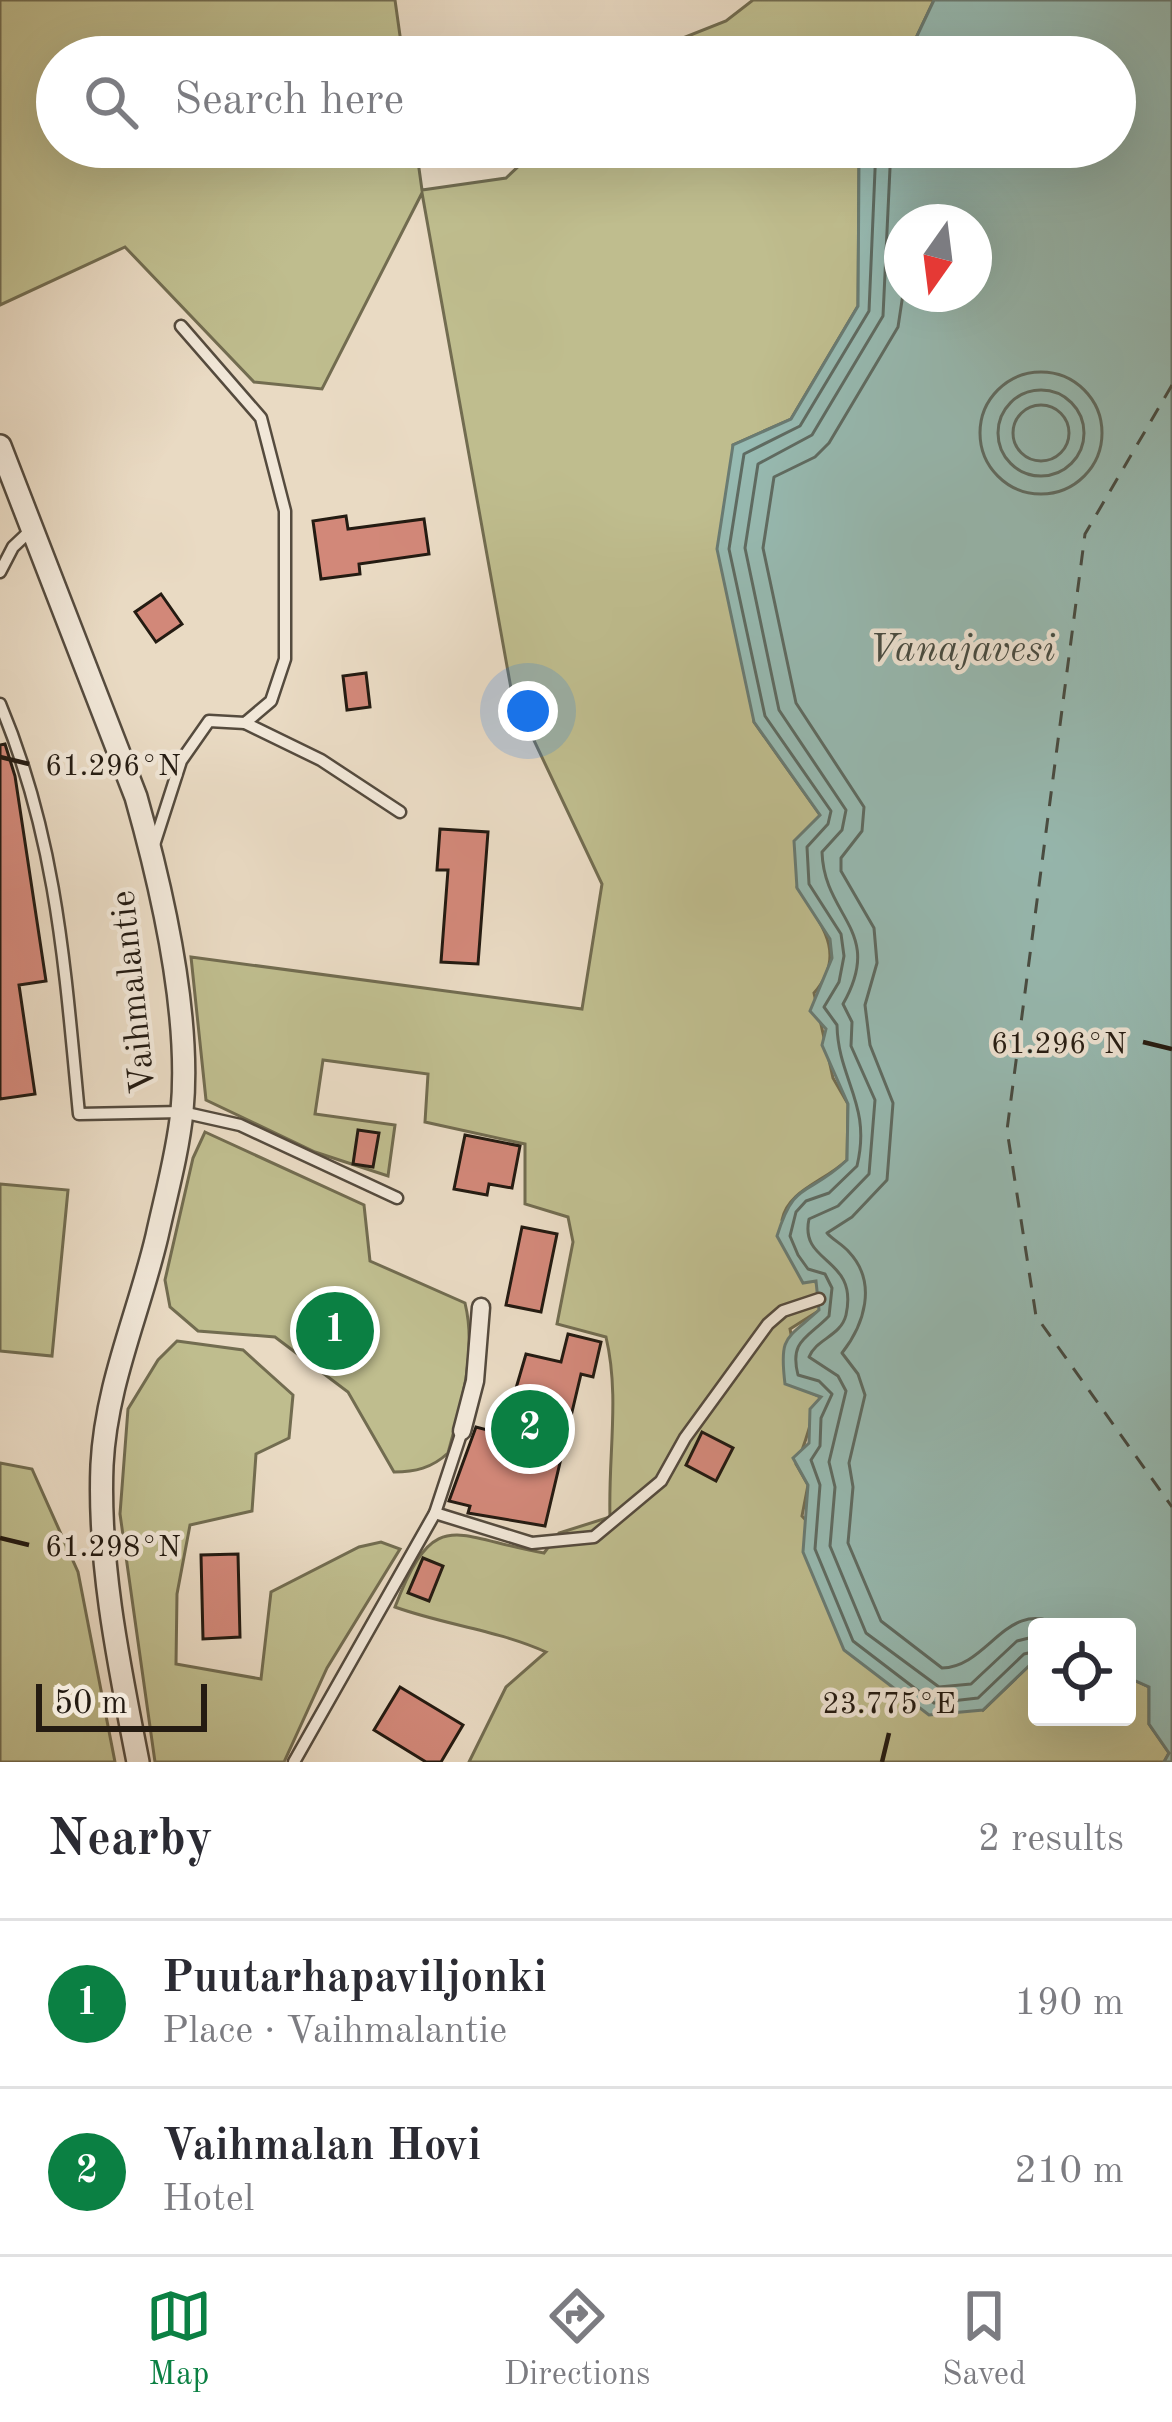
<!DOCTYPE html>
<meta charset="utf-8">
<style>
:root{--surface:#fff;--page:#f2f2f3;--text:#2b2b33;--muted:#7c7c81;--line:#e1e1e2;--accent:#0b8043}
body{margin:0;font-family:"Old Standard TT",serif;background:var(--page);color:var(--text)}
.controls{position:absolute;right:36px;bottom:36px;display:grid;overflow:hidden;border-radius:12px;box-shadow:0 12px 48px #0002}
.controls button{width:108px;height:108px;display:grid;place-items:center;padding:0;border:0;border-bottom:3px solid var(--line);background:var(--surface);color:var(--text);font:60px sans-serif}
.compass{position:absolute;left:884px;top:204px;width:108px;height:108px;border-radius:50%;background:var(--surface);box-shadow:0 12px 48px #0002;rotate:194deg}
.scale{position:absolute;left:36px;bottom:30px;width:171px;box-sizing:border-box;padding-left:12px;border:6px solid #241b12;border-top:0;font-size:33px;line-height:42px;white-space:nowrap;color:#241b12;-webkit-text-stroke:9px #f1e7d8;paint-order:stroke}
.you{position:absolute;left:528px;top:711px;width:42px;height:42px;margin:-30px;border:9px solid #fff;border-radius:50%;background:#1a73e8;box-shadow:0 0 0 18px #1a73e833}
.badge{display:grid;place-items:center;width:78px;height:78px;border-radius:50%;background:var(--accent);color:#fff;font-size:39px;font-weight:700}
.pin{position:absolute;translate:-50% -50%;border:6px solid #fff;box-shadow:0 3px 12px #0006}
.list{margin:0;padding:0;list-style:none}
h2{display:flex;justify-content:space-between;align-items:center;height:156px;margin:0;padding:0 48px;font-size:51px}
h2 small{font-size:39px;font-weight:400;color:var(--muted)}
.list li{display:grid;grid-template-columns:78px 1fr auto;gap:36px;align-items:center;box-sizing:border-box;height:168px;padding:0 48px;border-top:3px solid var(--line)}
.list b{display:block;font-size:45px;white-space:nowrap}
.list p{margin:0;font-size:39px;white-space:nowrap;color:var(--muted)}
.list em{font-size:39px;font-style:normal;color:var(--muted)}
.icon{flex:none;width:66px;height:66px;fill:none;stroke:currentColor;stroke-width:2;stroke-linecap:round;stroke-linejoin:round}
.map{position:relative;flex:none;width:1172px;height:1762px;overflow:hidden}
.search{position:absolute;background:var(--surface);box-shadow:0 12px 48px #0002;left:36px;right:36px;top:36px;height:132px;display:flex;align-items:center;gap:30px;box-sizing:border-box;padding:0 42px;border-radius:66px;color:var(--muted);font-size:45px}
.sheet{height:492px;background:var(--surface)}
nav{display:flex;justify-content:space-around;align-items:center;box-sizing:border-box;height:168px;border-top:3px solid var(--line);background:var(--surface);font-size:33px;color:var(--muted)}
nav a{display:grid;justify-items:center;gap:6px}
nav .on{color:var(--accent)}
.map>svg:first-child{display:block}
.green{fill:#bfbd8e;stroke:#726c50;stroke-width:3}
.water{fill:#97bbb3;stroke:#697b73;stroke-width:3;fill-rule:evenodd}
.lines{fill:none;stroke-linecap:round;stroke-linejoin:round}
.shore{stroke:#5e6b62;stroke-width:3}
.ferry{stroke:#464b42;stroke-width:3;stroke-dasharray:15 12;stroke-linecap:butt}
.building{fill:#d28879;stroke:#241b12;stroke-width:3}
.service-casing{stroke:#554b3e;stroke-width:15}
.pedestrian-casing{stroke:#554b3e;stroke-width:21}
.minor-casing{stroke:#554b3e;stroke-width:26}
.service{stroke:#f1e7d8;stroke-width:10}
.pedestrian{stroke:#f1e7d8;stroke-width:16}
.minor{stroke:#f1e7d8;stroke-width:21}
.ticks{fill:none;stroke:#241b12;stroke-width:4.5}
.labels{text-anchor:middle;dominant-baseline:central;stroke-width:9;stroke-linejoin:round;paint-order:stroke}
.street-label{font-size:36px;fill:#241b12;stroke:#f1e7d8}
.water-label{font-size:39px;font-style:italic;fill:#464b42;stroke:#f1e7d8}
.ticks-label{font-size:30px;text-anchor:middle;fill:#241b12;stroke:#f1e7d8;stroke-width:9;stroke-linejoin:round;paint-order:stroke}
</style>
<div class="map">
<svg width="1172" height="1762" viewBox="0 0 1172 1762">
<rect width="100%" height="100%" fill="#e9dac3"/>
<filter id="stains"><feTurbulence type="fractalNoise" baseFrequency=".00167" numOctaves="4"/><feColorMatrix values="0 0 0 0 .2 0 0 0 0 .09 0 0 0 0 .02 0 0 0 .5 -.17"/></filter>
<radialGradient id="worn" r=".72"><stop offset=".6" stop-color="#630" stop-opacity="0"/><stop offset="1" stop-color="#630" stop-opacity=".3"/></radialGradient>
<g class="green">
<path d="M0,0h395l8,57h-346v90h359l6,43 84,-12 33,-31h327l-7,14 -1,145 -67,113 -58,26 21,277 66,93 -23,72c24,37 51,67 17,106l19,85 15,26 -1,56c-23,22 -59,30 -65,60l38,70v20l-30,19 12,60 19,8c-12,23 -13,44 -25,67l12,21 -6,31 181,194 54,-52v59h90v-40l22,10v37l20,29 -5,9h-695l37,-75 40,-35c-49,-22 -101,-27 -151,-45 40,-104 60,-69 149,-54l15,-20 51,-16c-2,-61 10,-121 -4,-180l-49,-13 16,-82 -5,-25 -43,-13v-60l-100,-22 3,-48 -105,-14 -8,54 80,11 -7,51 -73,-24 -109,-52 -15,-143 391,52 20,-125 -90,-190 -90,-501 -100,196 -68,-7 -129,-135 -125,58z"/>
<path d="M753,0h181l-27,57h-272l91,-36z"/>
<path d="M205,1132l159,73 6,56 95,42c12,49 -4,102 -17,150 -16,15 -33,19 -54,19l-46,-80 -73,-55 -77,-6 -28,-24 -5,-27 28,-122z"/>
<path d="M0,1184l68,6 -16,166 -52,-5z"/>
<path d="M177,1341l66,9 50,45 -4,43 -33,16 -4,57 -62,14 -13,69 -1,70 85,15 10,-87 88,-45 22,-5 19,7 -73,119 -43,94h-129l-35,-248 8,-105 30,-49z"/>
<path d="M0,1463l32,6 46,103 37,190h-115z"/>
</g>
<path class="water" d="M934,0h238v1762h-8l5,-9 -20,-29v-37l-22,-10v-50h-90v31l-54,52 -54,5 -85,-65 -41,-98 5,-67 -15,-27 16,-15 1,-34 11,-12 -36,-13c-6,-49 1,-44 34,-74l-3,-29 -13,2 -26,-47c18,-58 30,-38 70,-76l1,-56 -26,-59 4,-16 -16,-18 22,-53 -2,-19 -33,-51 -3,-47 26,-26 -66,-93 -37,-173 16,-104 58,-26 67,-113 1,-145 7,-14h249v-90h-208zM902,222h72v72h-72z"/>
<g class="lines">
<g class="shore">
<path d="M876,147l-7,164 -69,115 -56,28 -15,95 36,167 66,95 -3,13 -21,23 2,37 32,50 3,22 -5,26 -15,25 13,18c1,55 35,79 20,141l-28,27 -23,8 -10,11 -6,24 8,19 10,14 17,5 7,14 -3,28c-21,22 -40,24 -31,59l21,6 13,13 -11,24 -1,28 -9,14 9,25 -5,64 38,92 81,62 44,-5 46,-44 13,-3"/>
<path d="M891,147l-8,169 -71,119 -54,29 -13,84 34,162 67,100 -4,20 -20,22c2,66 63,78 21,152l9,18 -1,24 24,54 -6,74 -31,32 -29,13c-10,46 50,37 37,96 -5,21 -30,24 -37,42l29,19 8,15 -17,71 6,25 -5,59 36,87 73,54 32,-3 46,-43 20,-5"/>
<path d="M903,294l-5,33 -69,116 -14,14 -41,20 -11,71 33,155 68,104 -2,24 -21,27v13l33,57 3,35 -12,42 5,40 23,58 -6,77 -35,37 -25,16c6,7 15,11 22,19 29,31 15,73 -7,101l16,21 7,21 -16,68 4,24 -5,56 33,78 61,47c48,-1 65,-74 121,-41"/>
<circle cx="1041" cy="433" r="61"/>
<circle cx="1041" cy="433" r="43"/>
<circle cx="1041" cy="433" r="28"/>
</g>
<path class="ferry" d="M1172,385l-87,149 -78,596 29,186 136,191"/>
</g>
<g class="building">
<path d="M346,516l2,13 76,-10 5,35 -70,10 1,10 -39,5 -8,-58z"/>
<path d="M161,594l21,30 -26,18 -21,-30z"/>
<path d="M366,673l4,34 -23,3 -4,-34z"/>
<path d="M5,744l10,32 31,205 -27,4 16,109 -35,5v-354z"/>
<path d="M440,829l48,3 -10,132 -37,-2 7,-92h-11z"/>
<path d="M358,1130l21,3 -6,34 -20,-3z"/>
<path d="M465,1135l55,11 -8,42 -23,-4 -2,11 -33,-6z"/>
<path d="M522,1227l35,7 -16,78 -35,-7z"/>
<path d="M330,1306l21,5 -11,45 -21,-5z"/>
<path d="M568,1334l33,8 -8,35 -12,-3 -36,152 -77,-13 2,-7 -21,-5 27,-74 15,4 2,-8 12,3 21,-72 35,8z"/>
<path d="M702,1432l31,16 -17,33 -30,-16z"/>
<path d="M238,1554l2,83 -37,2 -2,-84z"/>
<path d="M423,1558l20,8 -14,35 -21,-8z"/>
<path d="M400,1687l63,38 -22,37h-15l-52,-32z"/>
</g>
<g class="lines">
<g class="service-casing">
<g id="service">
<path d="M0,572l13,-25 17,-16"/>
<path d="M0,704c57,135 65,266 79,410l103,-2 58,13 157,73"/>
<path d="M245,723l76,37 79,52"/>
<path d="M153,848l28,-87 28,-40 36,2 26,-22 14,-42v-148l-24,-93 -80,-92"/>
<path d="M435,1513l97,30 62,-6 67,-56 24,-43 83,-114 15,-13 36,-12"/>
<path d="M294,1762l141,-249 27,-82"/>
</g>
</g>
<g class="pedestrian-casing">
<path id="pedestrian" d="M462,1431l13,-50 6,-74"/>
</g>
<g class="minor-casing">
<path id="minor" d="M0,446l136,351c26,92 55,219 46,314 -4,41 -16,84 -25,125 -18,77 -51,148 -55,229 -4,99 17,200 36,297"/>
</g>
<use href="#service" class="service"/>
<use href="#pedestrian" class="pedestrian"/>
<use href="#minor" class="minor"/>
</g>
<path class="ticks" d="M0,757l29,7M1143,1042l29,7M0,1538l29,7M882,1762l7,-29"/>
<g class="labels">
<g class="street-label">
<text transform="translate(135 992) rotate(-96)">Vaihmalantie</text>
</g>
<g class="water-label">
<text x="962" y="650">Vanajavesi</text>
</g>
</g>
<g class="ticks-label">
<text x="113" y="775">61.296°N</text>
<text x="1059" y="1053">61.296°N</text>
<text x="113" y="1556">61.298°N</text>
<text x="889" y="1713">23.775°E</text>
</g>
<rect width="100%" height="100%" filter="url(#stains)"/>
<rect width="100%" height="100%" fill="url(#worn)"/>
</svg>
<div class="controls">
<button><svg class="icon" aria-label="locate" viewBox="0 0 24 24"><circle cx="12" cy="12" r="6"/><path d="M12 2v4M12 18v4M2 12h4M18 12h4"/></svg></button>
</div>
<svg class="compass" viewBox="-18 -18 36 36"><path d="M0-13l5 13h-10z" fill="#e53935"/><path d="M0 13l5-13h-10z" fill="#7c7c81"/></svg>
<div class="scale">50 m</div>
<div class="you"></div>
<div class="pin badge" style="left:335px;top:1331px">1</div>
<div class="pin badge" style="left:530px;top:1429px">2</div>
<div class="search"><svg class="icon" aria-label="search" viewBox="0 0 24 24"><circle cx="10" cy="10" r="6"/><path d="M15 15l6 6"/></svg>Search here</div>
</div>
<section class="sheet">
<h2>Nearby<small>2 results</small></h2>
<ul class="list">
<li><span class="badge">1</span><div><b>Puutarhapaviljonki</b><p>Place · Vaihmalantie</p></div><em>190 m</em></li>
<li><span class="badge">2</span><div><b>Vaihmalan Hovi</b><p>Hotel</p></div><em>210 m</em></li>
</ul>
</section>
<nav>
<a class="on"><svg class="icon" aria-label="map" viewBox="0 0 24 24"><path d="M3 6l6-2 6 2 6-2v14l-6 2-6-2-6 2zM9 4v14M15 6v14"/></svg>Map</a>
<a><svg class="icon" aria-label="directions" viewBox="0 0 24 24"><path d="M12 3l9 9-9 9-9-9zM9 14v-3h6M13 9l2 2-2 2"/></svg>Directions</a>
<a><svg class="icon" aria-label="saved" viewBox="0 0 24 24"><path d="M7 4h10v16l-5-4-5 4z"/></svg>Saved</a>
</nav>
